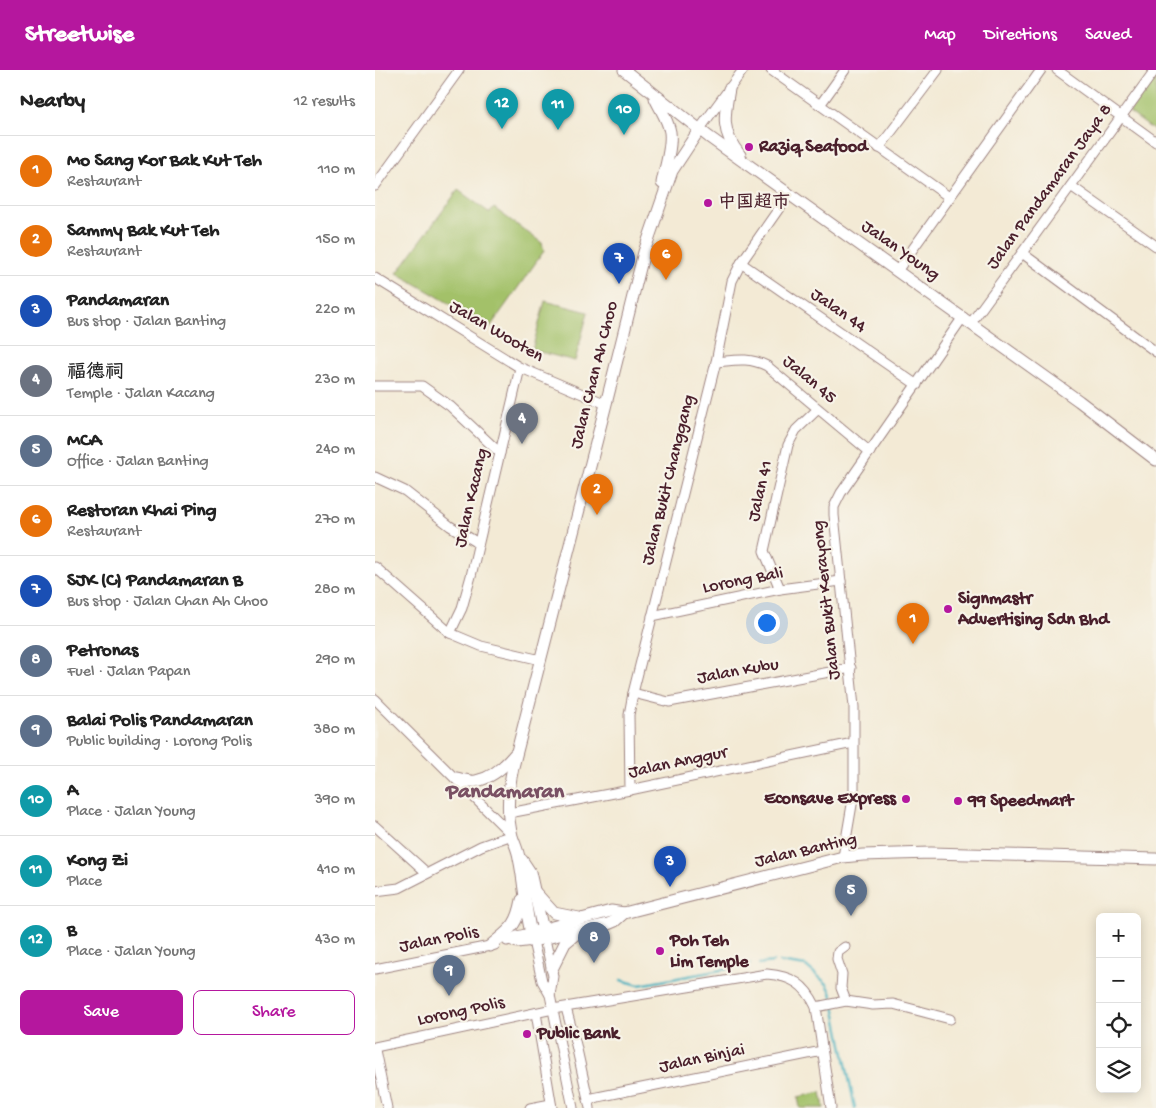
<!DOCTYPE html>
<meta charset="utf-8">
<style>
:root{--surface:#fff;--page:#f2f2f2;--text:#222;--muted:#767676;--line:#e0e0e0;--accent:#b5179e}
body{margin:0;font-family:"Gochi Hand","LXGW WenKai TC",sans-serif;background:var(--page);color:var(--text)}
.controls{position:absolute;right:15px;bottom:15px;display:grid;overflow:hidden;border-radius:8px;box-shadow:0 2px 12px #0003}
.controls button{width:45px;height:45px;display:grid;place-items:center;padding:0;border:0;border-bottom:1px solid var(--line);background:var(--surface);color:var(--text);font:25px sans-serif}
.you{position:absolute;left:391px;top:552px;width:18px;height:18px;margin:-12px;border:4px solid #fff;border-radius:50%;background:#1a73e8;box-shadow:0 0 0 8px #1a73e833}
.badge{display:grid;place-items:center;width:32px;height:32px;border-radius:50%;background:var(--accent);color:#fff;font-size:16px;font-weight:700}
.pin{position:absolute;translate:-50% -41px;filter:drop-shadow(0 1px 2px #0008)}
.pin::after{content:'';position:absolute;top:26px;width:18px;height:15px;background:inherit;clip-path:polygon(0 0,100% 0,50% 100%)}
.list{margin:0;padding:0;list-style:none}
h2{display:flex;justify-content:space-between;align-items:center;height:65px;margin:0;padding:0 20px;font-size:21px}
h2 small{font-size:16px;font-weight:400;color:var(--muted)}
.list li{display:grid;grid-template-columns:32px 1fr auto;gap:15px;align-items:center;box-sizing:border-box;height:70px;padding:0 20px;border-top:1px solid var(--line)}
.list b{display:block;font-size:19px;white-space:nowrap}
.list p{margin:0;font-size:16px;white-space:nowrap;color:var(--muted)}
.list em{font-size:16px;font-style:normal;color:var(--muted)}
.actions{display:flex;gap:10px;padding:15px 20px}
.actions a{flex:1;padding:11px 0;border:1px solid var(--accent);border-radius:8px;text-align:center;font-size:18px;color:var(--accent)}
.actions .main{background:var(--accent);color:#fff}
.icon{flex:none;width:28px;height:28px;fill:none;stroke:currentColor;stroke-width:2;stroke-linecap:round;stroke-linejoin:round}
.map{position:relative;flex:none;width:781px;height:1038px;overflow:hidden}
header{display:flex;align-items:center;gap:30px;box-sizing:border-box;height:70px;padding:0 25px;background:var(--accent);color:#fff}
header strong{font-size:24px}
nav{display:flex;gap:28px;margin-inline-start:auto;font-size:18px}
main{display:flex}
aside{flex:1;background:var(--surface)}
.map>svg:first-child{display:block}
.green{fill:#a3c169;stroke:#76704a}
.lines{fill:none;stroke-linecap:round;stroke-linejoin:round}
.stream{stroke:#42b0bf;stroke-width:2.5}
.minor-casing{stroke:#9e8480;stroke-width:11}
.major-casing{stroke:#9e8480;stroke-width:13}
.minor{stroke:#fff;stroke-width:9}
.major{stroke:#fff;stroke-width:11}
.poi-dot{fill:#b5179e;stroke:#f7f3e8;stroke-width:2}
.labels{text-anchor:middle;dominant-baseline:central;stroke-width:4.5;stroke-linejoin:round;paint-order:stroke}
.poi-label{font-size:18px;font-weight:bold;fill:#4a1f2b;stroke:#f7f3e8;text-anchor:start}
.street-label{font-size:18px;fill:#4a1f2b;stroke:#f7f3e8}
.district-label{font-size:22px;font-weight:bold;fill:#795063;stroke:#f7f3e8}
</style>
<header>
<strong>Streetwise</strong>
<nav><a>Map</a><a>Directions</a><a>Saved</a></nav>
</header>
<main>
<aside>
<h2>Nearby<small>12 results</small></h2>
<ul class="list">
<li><span class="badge" style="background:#e8710a">1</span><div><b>Mo Sang Kor Bak Kut Teh</b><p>Restaurant</p></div><em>110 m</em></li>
<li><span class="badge" style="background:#e8710a">2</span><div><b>Sammy Bak Kut Teh</b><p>Restaurant</p></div><em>150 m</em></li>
<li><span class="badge" style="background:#1a4fb4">3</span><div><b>Pandamaran</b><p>Bus stop · Jalan Banting</p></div><em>220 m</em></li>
<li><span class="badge" style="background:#6b7280">4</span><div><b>福德祠</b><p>Temple · Jalan Kacang</p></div><em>230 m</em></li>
<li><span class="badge" style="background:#5c6f8a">5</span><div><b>MCA</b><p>Office · Jalan Banting</p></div><em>240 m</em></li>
<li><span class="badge" style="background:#e8710a">6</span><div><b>Restoran Khai Ping</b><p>Restaurant</p></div><em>270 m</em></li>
<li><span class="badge" style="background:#1a4fb4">7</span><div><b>SJK (C) Pandamaran B</b><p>Bus stop · Jalan Chan Ah Choo</p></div><em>280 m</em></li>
<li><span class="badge" style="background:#5c6f8a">8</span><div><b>Petronas</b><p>Fuel · Jalan Papan</p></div><em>290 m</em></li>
<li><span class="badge" style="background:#5c6f8a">9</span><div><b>Balai Polis Pandamaran</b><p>Public building · Lorong Polis</p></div><em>380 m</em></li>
<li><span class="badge" style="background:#0f9aa8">10</span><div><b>A</b><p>Place · Jalan Young</p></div><em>390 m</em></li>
<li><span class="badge" style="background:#0f9aa8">11</span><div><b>Kong Zi</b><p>Place</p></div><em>410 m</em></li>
<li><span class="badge" style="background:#0f9aa8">12</span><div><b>B</b><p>Place · Jalan Young</p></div><em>430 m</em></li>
</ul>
<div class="actions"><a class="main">Save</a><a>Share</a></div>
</aside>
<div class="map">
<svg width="781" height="1038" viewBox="0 0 781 1038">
<rect width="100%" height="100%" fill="#f7f3e8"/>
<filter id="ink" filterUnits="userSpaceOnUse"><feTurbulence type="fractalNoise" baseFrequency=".02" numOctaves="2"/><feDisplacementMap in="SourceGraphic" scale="10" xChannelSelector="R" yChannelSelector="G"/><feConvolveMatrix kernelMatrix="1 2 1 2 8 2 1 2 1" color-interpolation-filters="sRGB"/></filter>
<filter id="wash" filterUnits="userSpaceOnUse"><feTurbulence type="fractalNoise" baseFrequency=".0096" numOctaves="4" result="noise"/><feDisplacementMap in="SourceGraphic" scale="20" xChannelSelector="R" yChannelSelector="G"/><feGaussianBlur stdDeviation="1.12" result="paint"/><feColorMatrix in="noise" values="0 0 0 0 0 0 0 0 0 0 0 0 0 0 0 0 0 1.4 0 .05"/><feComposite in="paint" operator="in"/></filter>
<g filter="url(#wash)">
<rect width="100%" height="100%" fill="#f3ead5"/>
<g class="green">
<path d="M781,4v58l-27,-20z"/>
<path d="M83,120l32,23 4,-5 48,35 2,8 -54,76 -93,-54z"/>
<path d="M170,231l43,11 -13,49 -43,-11z"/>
<path d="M446,1022l3,16h-24l-2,-11z"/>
</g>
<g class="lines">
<g class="stream">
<path d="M404,892l27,4 21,18 4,8 4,18 20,98"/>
<path d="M384,894l14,-2"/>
<path d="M364,897l11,-3"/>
<path d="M246,910l18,5 93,-17"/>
</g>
</g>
</g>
<g filter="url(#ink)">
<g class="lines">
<g class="minor-casing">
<g id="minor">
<path d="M396,0l178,127"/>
<path d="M682,0l99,72"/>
<path d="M445,35l25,-35"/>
<path d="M324,60l44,-60"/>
<path d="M504,78l59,-78"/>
<path d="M0,116l84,-116"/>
<path d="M696,116l85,60"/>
<path d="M647,183l134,99"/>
<path d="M366,193l176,122"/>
<path d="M522,201l144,-201"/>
<path d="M0,208l144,89 87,37"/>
<path d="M596,253l184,-253"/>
<path d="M341,292c20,-2 33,-5 51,4l103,86"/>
<path d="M0,316h47l28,20 50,47"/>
<path d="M0,407l30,14 45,35 28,17"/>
<path d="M0,497l75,66 31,13 60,14"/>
<path d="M405,519l-16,-38 24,-106 8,-15 22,-21"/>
<path d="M277,546l128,-27 61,-8"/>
<path d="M75,563l12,-25 9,-32 49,-208"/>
<path d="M258,623l36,9 182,-34"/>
<path d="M0,629l137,136 -31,11 -82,42 -24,3"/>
<path d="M255,720l-1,-75 4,-22 83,-331 16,-81 9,-18 48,-69"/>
<path d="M134,743l121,-23 223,-47"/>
<path d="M0,756l52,47"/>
<path d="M468,787l11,-64v-86l-20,-192v-8l7,-14 122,-176"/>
<path d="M170,869l8,37 -3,19"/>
<path d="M135,870l7,3 16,-2 9,40 8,14 23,113"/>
<path d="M132,871l10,-5 13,-3"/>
<path d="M470,877l-7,5 -1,7 5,15 -1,14 5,13"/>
<path d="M0,899l120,-24"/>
<path d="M441,937l30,-6 27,4 20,-1 57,15"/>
<path d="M191,938l10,37 14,63"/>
<path d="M161,943l16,95"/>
<path d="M0,977l178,-38 214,-35c25,2 38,10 49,33l15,101"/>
<path d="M0,980l12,58"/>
<path d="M213,1029l234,-48"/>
<path d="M155,1038l21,-4"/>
</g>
</g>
<g class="major-casing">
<g id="major">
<path d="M249,0l85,67 370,264 77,59"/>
<path d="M354,19c-5,27 -8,44 11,66"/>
<path d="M280,28c5,11 13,22 15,34 2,16 -5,35 -8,51"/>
<path d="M81,708c6,1 14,4 20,3 16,-3 29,-15 39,-27"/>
<path d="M147,790l8,12 14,63"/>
<path d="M160,822l19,21 25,5"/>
<path d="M249,843l-9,8 -7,3 -75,17c-8,-27 -8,-56 -14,-83 -1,-8 -5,-15 -7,-22 -6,-23 -4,-46 1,-69l93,-363 38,-152 28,-81 27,-41"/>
<path d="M155,863l81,-22 13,2 219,-56 20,-2 68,-2 225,6"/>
<path d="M115,876c20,-17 27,-19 32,-46"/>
<path d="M177,899l13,-26 12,-10"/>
</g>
</g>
<use href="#minor" class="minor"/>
<use href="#major" class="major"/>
</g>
</g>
<g class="poi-dot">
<circle cx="374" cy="77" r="5"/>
<circle cx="333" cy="133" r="5"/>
<circle cx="573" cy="539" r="5"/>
<circle cx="531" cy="729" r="5"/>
<circle cx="583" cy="731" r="5"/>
<circle cx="285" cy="881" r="5"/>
<circle cx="152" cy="964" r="5"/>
</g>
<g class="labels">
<g class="poi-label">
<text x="384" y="77">Raziq Seafood</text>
<text x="343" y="133">中国超市</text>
<text x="583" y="529">Signmastr<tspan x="583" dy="21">Advertising Sdn Bhd</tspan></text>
<text x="521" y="729" text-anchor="end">Econsave Express</text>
<text x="593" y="731">99 Speedmart</text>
<text x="295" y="871">Poh Teh<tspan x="295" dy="21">Lim Temple</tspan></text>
<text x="162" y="964">Public Bank</text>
</g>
<g class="street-label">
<text transform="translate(675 117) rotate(-54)">Jalan Pandamaran Jaya 8</text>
<text transform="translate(525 181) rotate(35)">Jalan Young</text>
<text transform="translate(463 241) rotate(35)">Jalan 44</text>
<text transform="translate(121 262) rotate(30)">Jalan Wooten</text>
<text transform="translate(220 305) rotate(-76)">Jalan Chan Ah Choo</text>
<text transform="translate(434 310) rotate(40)">Jalan 45</text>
<text transform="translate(294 410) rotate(-76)">Jalan Bukit Changgang</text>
<text transform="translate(386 421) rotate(-77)">Jalan 41</text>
<text transform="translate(97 428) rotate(-77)">Jalan Kacang</text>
<text transform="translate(368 511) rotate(-11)">Lorong Bali</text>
<text transform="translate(452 530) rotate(-96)">Jalan Bukit Kerayong</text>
<text transform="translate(363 602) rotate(-10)">Jalan Kubu</text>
<text transform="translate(303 693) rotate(-12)">Jalan Anggur</text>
<text transform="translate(431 781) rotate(-13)">Jalan Banting</text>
<text transform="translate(64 870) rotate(-11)">Jalan Polis</text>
<text transform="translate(86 942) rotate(-12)">Lorong Polis</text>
<text transform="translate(327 989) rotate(-12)">Jalan Binjai</text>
</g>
<g class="district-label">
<text x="130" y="723">Pandamaran</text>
</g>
</g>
</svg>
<div class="controls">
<button>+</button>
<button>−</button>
<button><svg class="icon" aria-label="locate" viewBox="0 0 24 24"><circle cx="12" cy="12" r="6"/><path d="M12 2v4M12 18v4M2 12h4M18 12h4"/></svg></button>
<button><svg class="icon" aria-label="layers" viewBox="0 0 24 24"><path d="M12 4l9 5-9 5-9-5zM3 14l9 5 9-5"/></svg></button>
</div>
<div class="you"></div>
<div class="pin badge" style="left:538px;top:574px;background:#e8710a">1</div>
<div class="pin badge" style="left:222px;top:445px;background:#e8710a">2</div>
<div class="pin badge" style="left:295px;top:817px;background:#1a4fb4">3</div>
<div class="pin badge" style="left:147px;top:374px;background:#6b7280">4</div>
<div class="pin badge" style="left:476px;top:846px;background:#5c6f8a">5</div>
<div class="pin badge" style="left:291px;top:210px;background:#e8710a">6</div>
<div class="pin badge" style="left:244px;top:214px;background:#1a4fb4">7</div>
<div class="pin badge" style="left:219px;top:893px;background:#5c6f8a">8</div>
<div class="pin badge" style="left:74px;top:926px;background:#5c6f8a">9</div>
<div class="pin badge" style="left:249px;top:65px;background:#0f9aa8">10</div>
<div class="pin badge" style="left:183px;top:60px;background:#0f9aa8">11</div>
<div class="pin badge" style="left:127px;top:59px;background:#0f9aa8">12</div>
</div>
</main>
